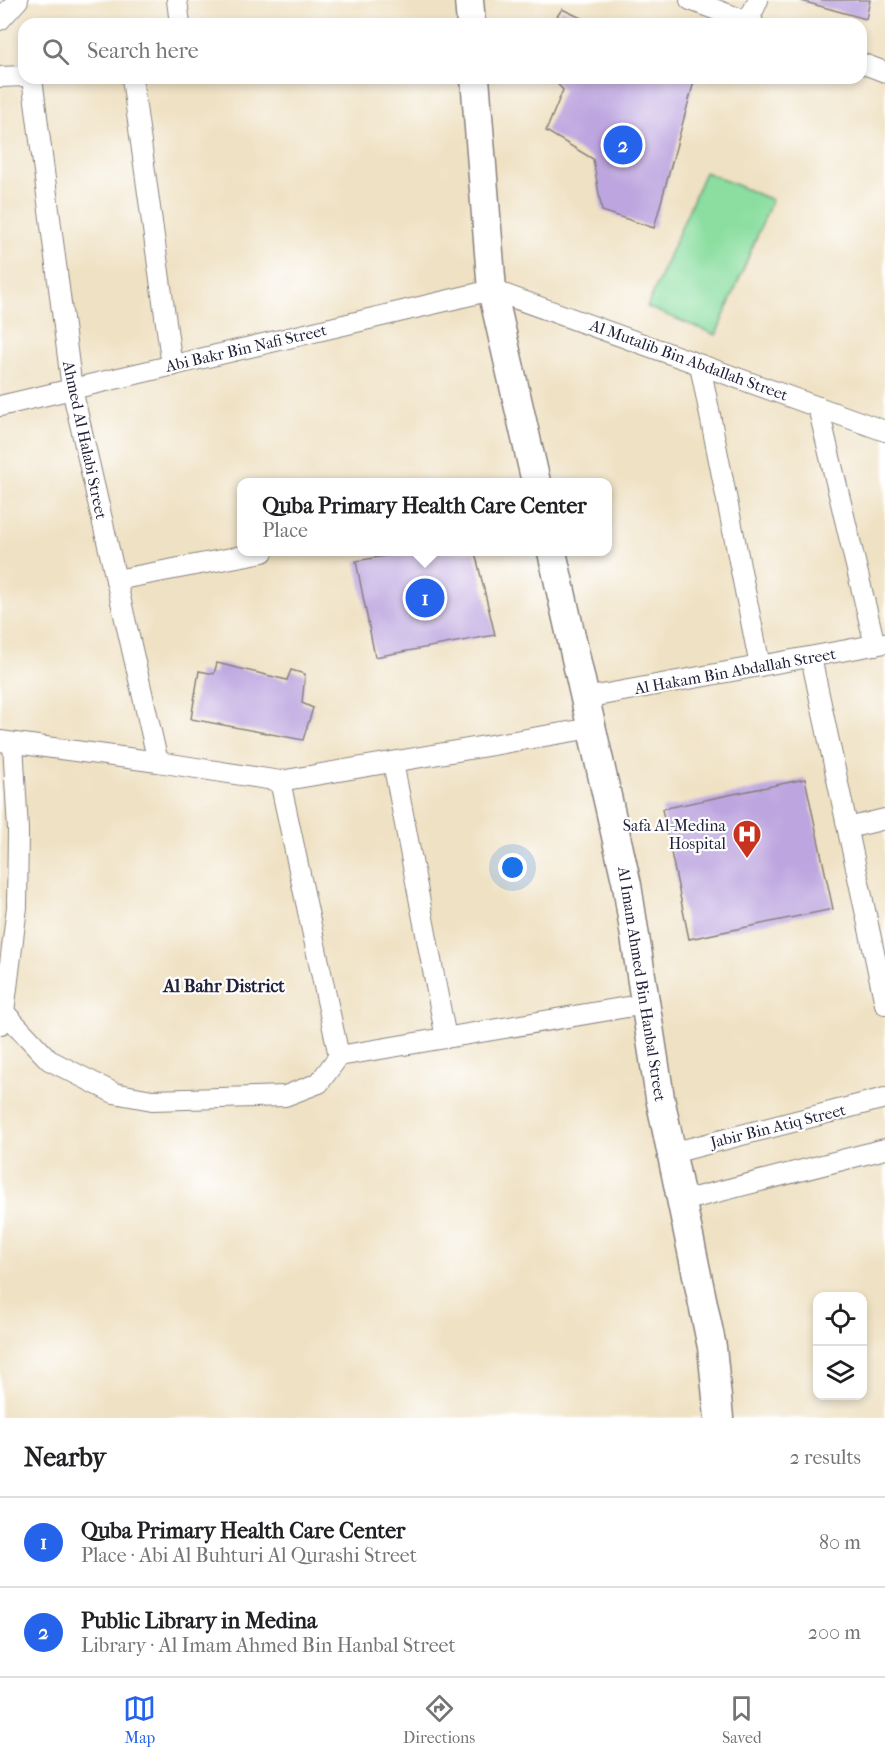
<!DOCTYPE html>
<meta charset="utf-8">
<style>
:root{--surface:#fff;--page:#f6f6f6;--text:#202124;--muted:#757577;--line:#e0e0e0;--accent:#2563eb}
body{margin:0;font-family:"IM FELL French Canon",serif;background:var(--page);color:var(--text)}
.controls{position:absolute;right:18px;bottom:18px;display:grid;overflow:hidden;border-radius:12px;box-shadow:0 3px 9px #0003}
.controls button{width:54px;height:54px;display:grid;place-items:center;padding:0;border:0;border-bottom:2px solid var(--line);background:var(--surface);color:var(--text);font:30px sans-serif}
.you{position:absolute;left:513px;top:868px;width:21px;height:21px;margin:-15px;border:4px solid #fff;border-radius:50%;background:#1a73e8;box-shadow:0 0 0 9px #1a73e833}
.badge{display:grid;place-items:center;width:39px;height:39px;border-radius:50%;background:var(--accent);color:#fff;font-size:20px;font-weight:700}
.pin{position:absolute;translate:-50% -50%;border:3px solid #fff;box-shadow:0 2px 6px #0006}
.popup{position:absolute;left:237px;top:478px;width:375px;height:78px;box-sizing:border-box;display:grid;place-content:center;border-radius:12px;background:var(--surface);filter:drop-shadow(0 2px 4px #0005);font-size:20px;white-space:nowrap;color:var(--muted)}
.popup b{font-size:22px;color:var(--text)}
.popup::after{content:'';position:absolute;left:50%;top:100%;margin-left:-12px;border:12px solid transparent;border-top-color:var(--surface)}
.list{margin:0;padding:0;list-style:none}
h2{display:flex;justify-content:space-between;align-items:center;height:78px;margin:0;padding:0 24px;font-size:26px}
h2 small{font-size:20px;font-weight:400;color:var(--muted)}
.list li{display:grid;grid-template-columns:39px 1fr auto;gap:18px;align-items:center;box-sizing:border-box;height:90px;padding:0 24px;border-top:2px solid var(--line)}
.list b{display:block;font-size:22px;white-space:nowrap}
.list p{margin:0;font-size:20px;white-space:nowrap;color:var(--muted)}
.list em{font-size:20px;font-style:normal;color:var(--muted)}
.icon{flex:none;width:33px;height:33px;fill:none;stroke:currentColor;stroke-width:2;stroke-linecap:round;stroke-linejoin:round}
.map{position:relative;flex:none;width:885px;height:1418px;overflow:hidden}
.search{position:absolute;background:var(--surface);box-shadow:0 3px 9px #0003;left:18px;right:18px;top:18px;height:66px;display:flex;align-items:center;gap:15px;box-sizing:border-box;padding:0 21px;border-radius:18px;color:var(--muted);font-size:22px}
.sheet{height:258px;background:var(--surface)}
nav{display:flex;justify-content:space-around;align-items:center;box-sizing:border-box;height:84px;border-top:2px solid var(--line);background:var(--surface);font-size:16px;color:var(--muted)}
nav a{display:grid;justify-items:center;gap:3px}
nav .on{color:var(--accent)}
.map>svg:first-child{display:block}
.pitch{fill:#8bdea0;stroke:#56806e;stroke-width:1.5}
.building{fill:#bda5df}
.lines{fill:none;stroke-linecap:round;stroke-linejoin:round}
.minor-casing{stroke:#88827f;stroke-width:22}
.secondary-casing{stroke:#88827f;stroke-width:31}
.minor{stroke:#fff;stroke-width:20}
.secondary{stroke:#fff;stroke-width:28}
.labels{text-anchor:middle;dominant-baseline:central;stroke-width:4.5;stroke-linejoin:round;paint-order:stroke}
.street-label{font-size:16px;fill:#22223b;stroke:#fff}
.poi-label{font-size:16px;fill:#22223b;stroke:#fff;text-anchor:end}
.neighbourhood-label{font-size:18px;font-weight:bold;fill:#22223b;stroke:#fff}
</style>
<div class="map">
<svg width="885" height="1418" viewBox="0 0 885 1418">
<rect width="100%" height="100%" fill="#fff"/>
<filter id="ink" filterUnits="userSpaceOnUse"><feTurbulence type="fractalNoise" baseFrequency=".0167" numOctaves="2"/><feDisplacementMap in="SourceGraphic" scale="12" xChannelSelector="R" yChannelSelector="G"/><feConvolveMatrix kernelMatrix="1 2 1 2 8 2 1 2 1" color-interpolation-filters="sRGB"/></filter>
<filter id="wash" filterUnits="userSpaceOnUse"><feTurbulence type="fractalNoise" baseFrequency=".008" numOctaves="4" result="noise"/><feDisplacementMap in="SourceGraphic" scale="24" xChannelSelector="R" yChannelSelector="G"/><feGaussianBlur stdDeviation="1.35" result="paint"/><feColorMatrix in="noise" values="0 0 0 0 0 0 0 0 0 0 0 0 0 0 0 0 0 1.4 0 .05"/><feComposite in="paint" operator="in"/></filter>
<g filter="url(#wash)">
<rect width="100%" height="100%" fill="#efe1c3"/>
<path class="pitch" d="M705,172l67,28 -56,135 -69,-28z"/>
<g id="blocks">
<g class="building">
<path d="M798,0h72l-4,19z"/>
<path d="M562,9l32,15h-42z"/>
<path d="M552,78h143l-41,150 -52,-17 -9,-52 -47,-28 17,-41z"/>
<path d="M408,552h67l20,83 -120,22 -19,-96z"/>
<path d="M217,663l70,17 4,-10 14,4 -3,29 11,5 -10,32 -112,-21 8,-48 15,3z"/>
<path d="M805,779l28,130 -144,30 -27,-130z"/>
</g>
</g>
</g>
<g filter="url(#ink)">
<use href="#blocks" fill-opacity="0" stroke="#88827f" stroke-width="1.5"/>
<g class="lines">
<g class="minor-casing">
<g id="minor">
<path d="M177,0l3,24"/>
<path d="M690,0l64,24"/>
<path d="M0,20l18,-20"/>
<path d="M748,22l10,-22"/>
<path d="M861,63l24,9"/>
<path d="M0,77l24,-1"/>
<path d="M32,78l40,311 86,373"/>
<path d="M132,78l40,288"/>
<path d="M700,365l60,301"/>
<path d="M0,406l492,-116 393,141"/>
<path d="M818,407l57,238"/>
<path d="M116,580l147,-28"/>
<path d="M811,657l74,347"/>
<path d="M585,698l300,-55"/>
<path d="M0,741l158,21 122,19 312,-53"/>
<path d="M393,762l53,276"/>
<path d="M280,781l59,275"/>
<path d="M848,828l37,-9"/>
<path d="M0,1011l4,1 45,48 65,33 38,7 133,-4 34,-13 20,-27 306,-52"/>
<path d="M1,1024l3,-12 13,-105 1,-77 -5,-87"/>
<path d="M672,1153l213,-55"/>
<path d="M682,1201l203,-52"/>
</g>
</g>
<g class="secondary-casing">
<g id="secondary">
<path d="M469,0l2,24"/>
<path d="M475,78l17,212 44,192"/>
<path d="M552,552l75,333 33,213 52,249 7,71"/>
</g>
</g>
<use href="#minor" class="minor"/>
<use href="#secondary" class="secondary"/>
</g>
</g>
<defs>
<g id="hospital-pin" transform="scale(1.5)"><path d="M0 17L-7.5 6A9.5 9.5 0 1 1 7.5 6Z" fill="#c8321e" stroke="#fff"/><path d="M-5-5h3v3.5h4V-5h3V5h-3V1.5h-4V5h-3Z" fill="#fff"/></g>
</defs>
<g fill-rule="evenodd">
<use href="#hospital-pin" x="747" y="834"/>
</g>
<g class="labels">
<g class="street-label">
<text transform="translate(246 348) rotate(-13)">Abi Bakr Bin Nafi Street</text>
<text transform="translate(689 360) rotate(20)">Al Mutalib Bin Abdallah Street</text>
<text transform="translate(85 440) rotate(78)">Ahmed Al Halabi Street</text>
<text transform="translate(735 671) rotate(-10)">Al Hakam Bin Abdallah Street</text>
<text transform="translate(642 984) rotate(81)">Al Imam Ahmed Bin Hanbal Street</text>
<text transform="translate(778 1126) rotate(-14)">Jabir Bin Atiq Street</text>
</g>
<g class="poi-label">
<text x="726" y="825">Safa Al-Medina<tspan x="726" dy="18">Hospital</tspan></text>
</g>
<g class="neighbourhood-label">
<text x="224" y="986">Al Bahr District</text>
</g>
</g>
</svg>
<div class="controls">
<button><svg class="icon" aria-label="locate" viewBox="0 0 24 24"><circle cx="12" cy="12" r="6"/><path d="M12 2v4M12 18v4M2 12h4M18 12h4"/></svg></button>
<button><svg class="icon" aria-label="layers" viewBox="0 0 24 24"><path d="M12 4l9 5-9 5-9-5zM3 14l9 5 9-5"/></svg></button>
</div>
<div class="you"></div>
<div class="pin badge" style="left:425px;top:598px">1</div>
<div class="popup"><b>Quba Primary Health Care Center</b>Place</div>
<div class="pin badge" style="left:623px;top:145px">2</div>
<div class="search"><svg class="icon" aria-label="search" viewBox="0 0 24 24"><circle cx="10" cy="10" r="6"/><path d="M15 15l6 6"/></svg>Search here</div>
</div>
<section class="sheet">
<h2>Nearby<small>2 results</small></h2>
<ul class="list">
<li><span class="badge">1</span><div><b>Quba Primary Health Care Center</b><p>Place · Abi Al Buhturi Al Qurashi Street</p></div><em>80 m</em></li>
<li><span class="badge">2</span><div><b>Public Library in Medina</b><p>Library · Al Imam Ahmed Bin Hanbal Street</p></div><em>200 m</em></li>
</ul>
</section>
<nav>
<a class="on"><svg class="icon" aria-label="map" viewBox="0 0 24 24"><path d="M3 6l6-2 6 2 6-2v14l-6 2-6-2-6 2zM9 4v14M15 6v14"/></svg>Map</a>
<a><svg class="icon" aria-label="directions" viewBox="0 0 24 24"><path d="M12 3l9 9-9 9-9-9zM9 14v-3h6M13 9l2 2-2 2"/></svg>Directions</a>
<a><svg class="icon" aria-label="saved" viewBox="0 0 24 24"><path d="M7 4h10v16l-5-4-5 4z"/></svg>Saved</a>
</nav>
